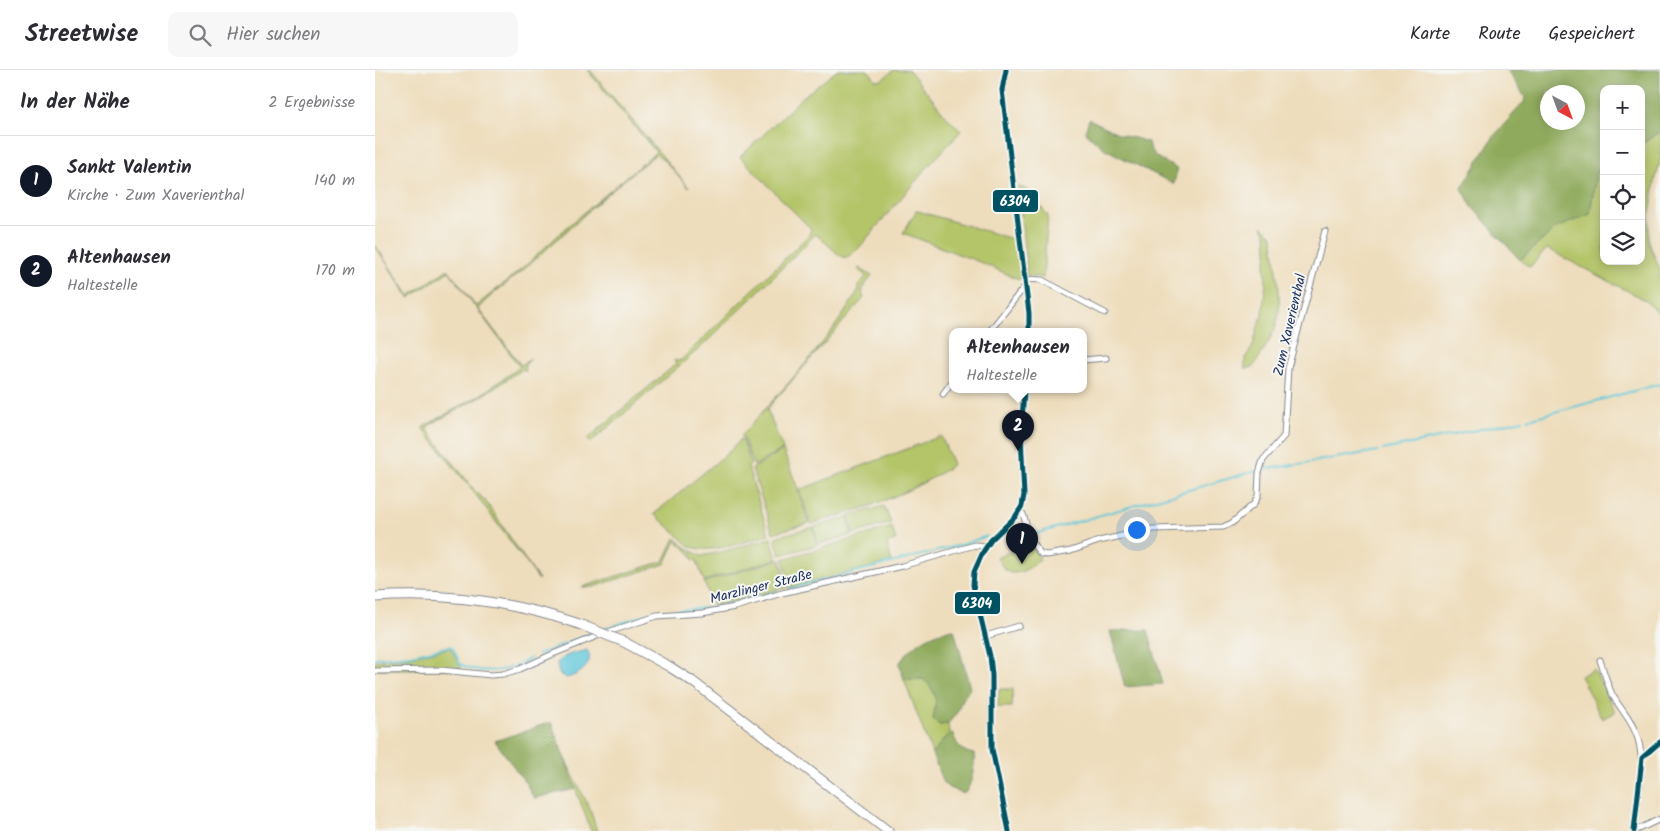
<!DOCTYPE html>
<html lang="de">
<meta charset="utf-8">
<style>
:root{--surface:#fff;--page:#f7f7f7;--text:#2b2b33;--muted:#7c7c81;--line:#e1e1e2;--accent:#111827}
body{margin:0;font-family:Kalam,sans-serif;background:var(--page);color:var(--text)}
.controls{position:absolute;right:15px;top:15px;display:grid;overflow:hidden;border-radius:10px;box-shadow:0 2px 12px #0003}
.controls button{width:45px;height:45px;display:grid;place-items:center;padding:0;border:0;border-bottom:1px solid var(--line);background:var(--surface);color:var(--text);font:25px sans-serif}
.compass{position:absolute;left:1165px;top:15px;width:45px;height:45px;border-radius:50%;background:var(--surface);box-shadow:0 2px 12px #0003;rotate:139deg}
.you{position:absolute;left:761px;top:459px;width:18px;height:18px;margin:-12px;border:4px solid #fff;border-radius:50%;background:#1a73e8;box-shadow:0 0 0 8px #1a73e833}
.badge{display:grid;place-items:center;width:32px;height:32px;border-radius:50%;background:var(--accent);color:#fff;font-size:16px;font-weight:700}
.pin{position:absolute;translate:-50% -41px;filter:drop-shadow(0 1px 2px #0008)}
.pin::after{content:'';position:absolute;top:26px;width:18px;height:15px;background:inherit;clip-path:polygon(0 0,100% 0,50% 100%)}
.popup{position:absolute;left:574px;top:258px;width:138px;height:65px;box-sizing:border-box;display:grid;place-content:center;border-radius:10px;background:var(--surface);filter:drop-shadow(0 1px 4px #0005);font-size:16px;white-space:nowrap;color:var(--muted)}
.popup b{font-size:19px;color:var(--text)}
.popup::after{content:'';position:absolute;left:50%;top:100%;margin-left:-10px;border:10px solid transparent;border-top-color:var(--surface)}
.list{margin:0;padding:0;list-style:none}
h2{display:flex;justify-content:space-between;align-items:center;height:65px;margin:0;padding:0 20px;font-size:21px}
h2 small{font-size:16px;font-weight:400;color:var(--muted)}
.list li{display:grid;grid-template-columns:32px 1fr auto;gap:15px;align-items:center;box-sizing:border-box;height:90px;padding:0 20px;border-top:1px solid var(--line)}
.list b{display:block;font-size:19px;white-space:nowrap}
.list p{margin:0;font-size:16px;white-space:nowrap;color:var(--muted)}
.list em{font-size:16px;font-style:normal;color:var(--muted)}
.icon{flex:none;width:28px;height:28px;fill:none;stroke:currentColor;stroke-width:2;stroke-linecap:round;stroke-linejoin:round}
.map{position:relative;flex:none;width:1285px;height:761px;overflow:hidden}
header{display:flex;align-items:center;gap:30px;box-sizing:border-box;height:70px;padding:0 25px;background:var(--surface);border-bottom:1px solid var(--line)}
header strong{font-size:24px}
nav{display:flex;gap:28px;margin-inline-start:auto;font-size:18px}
.search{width:350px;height:45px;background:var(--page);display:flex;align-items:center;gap:12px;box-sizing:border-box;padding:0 18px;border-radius:10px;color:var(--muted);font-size:19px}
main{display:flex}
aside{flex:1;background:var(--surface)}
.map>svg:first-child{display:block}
.green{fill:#b4c467;stroke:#687a62}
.forest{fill:#8faa5c;stroke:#556c5d;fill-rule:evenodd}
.water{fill:#5dc7d9;stroke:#3c7b9c}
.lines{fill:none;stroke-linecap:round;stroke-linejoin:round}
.stream{stroke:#5dc7d9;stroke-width:2}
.minor-casing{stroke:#84868d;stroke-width:7}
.primary-casing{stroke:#84868d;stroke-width:11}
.minor{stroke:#fff;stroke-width:5}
.primary{stroke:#fff;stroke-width:9}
.primary-bridge-casing{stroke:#84868d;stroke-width:11;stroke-linecap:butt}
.primary-bridge{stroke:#fff;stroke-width:9}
.bus-1-casing{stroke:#f6f6f2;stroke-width:9}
.bus-1{stroke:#005262;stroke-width:5}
.labels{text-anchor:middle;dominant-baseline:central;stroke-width:4;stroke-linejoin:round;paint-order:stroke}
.street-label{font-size:14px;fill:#1b2f5e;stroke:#f6f6f2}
.line-badge{stroke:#f6f6f2;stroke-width:2}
.badge-label{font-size:14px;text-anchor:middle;font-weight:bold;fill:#fff}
</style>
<header>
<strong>Streetwise</strong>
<div class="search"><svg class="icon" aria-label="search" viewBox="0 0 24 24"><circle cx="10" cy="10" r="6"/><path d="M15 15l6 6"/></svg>Hier suchen</div>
<nav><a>Karte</a><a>Route</a><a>Gespeichert</a></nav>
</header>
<main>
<aside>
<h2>In der Nähe<small>2 Ergebnisse</small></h2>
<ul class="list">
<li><span class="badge">1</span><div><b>Sankt Valentin</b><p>Kirche · Zum Xaverienthal</p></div><em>140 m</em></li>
<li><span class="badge">2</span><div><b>Altenhausen</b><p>Haltestelle</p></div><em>170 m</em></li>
</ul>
</aside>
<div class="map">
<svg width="1285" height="761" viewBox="0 0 1285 761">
<rect width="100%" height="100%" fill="#f6f6f2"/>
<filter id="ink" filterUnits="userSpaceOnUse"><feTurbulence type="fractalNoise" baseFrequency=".02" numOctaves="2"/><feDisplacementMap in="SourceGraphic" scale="10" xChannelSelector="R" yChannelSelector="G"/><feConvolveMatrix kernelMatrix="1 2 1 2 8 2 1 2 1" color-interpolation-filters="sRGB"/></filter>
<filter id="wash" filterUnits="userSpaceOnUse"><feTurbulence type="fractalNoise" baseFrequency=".0096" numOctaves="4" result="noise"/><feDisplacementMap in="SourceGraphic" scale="20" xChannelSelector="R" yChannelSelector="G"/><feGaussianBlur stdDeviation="1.12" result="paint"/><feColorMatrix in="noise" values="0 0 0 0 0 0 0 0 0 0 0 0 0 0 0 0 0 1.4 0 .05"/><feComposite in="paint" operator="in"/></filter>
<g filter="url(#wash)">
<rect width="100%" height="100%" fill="#eeddbc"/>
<g class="green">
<path d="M212,0h3l99,118 -25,-28 -8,-6c-45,35 -87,75 -129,113 -14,12 -39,29 -49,42l43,56 10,-6 -6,6 1,7 -3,-3 -45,29 -50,28 -1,3 48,62 10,9 54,80 -66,-89 -50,-62v-2l56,-31 41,-29 -71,-96 -40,27 -34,-53 34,51 39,-27 28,37 46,-37 44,-41 90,-76z"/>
<path d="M463,0h30l8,10h5l13,-10h15l37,46 15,15 -35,38 -69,81 -11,8 -7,-3 -23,-21 -49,49 -67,65 -110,95 -3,-4 89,-75 -2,-4 2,1 5,-1 128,-125 2,-6 -71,-72 65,-62z"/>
<path d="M1285,61v32l-4,14 -7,42v24l11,26v46l-15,-15 -98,-51 -17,18 -10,-7 36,-32 34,-14 6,-42 8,-4v93h37v-116z"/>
<path d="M643,116l11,5 19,25 -5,62 -16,-3z"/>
<path d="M541,141h2l98,29 2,2 4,37h-4l-36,-16 -79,-30z"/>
<path d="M887,156l11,10c1,29 14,69 0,97 -5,12 -13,23 -20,34l-8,2v-11l8,-12 6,-23 4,-9 1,-17 2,-14 -1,-17 2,-13 -1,-19z"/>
<path d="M484,198l13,8c-5,7 -13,14 -8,22l-97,111 16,40 -29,17 -11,-29 -2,-1c41,-47 87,-92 118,-147l-2,-2 9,-10 -8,-8z"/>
<path d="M566,366l12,28 -6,5c-42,27 -88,42 -136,55l-12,-34z"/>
<path d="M367,368l9,26 -3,3 21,68c-21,5 -59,21 -79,11l-36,-32 76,-63z"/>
<path d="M408,380l15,39v2l11,32 -36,10 -21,-64z"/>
<path d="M509,436l7,17 -38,11 -4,-18z"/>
<path d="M473,447l4,18 -34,9 -4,-17z"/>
<path d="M438,457l4,18 -37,10 -5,-18z"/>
<path d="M517,457l4,13 -9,4 5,18 -101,25 -8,-28z"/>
<path d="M300,468l12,10 14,8 20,-4 50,-14 6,21 -73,22 -8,-22 -2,1 -4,-7 -14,-12 -11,23 -72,23h-11l82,-26z"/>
<path d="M654,472l11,17c-6,7 -24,19 -33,12 -4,-2 -7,-9 -10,-13z"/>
<path d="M405,489l9,28 -76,19 -9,-24z"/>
<path d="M73,578h3c2,6 10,16 10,21h-86v-8l36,-5z"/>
<path d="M1219,599l21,43 -13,7 -22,-43z"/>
<path d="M529,609h19c15,13 14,21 10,40l6,6 9,-1 1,9 -17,21z"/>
<path d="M624,619h14l-1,18h-14z"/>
<path d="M188,685l27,54 7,22h-6z"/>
</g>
<g class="forest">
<path d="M1132,0h153v61l-19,14v-56h-37v79l-8,4 -6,42 -34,14 -36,32 -48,-53 -10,-19 32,-52 30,-34 1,-5zM1172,22h30v30h-30z"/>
<path d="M714,49l29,14 30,9c2,15 18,20 29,27l-3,15 -69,-35 -20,-17z"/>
<path d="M579,559l16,59 -8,11 -4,12 -10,13 -9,1 -6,-6c4,-19 5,-27 -10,-40h-19l-5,-15c12,-19 33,-32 55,-35z"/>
<path d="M773,560l15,54 -38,3 -15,-56z"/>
<path d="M176,652l25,67 -42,9 -9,-16 -30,-41z"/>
<path d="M574,663l4,1c4,12 9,18 21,20 2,9 -3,34 -10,40l-15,-6 -6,-5 -11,-29z"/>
</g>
<path class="water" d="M212,580c9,14 -9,26 -21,28l-7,-4 -2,-11c7,-9 19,-10 30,-13z"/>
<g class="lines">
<g class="stream">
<path d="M1153,349l132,-35"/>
<path d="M1008,380l140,-30"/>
<path d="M887,400l116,-19"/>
<path d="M656,465l224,-64"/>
<path d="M414,519l172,-44 26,-9"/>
<path d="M226,560l54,-18 64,-5 58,-15"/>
<path d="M163,585l54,-22"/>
<path d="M0,588l36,-3 39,-9 3,2 7,16c22,11 51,8 71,-6"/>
</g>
</g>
</g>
<g filter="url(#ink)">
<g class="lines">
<g class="minor-casing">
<g id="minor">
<path d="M631,0l-4,20 19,154 8,69v19"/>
<path d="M649,209l18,1 63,33"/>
<path d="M614,262l36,-46"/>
<path d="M708,290l23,-2"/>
<path d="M568,324l10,-14"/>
<path d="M645,441l3,3 9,29 9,11 6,1 24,-4 28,-10 54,-12 70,-2 9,-4 22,-19 4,-8 1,-23 4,-13 21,-24 4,-68 37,-137"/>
<path d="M611,566l33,-10"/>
<path d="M1225,590c4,12 7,24 13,36 8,14 21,27 25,43 8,25 -1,66 -4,92"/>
<path d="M0,601l66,-1 50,5 12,-1 17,-5 33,-15 49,-20 55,-18 45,-3 33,-6 47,-14 120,-27 73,-21 11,1"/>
<path d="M1267,688l18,-16"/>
<path d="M634,761l-17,-82 -1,-40 1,-34 -2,-19 -4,-20 -13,-51 1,-13 9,-20 8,-12 24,-23 7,-11 2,-11 -3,-59 3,-46"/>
<path d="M1260,761l25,-12"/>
</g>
</g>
<g class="primary-casing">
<g id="primary">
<path d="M0,527c69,-5 138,5 204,27"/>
<path d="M249,572l46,25 22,14 196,150"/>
</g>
</g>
<use href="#minor" class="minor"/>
<use href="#primary" class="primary"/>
<g class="primary-bridge-casing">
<path id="primary-bridge" d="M204,554l45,18"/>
</g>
<use href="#primary-bridge" class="primary-bridge"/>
<g class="bus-1-casing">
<g id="bus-1">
<path d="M631,0l-4,20 27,223v19"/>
<path d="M634,761l-17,-82v-74l-2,-19 -17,-71 1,-13 9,-20 8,-12 24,-23 7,-11 2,-11 -3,-59 3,-46"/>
<path d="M1259,761l8,-73 18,-16"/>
</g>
</g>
<use href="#bus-1" class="bus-1"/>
</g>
</g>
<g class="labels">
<g class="street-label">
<text transform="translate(915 255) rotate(-77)">Zum Xaverienthal</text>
<text transform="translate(386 517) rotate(-14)">Marzlinger Straße</text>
</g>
</g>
<g class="line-badge">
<rect x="617" y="119" width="47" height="24" rx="5" fill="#005262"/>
<rect x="579" y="521" width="47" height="24" rx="5" fill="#005262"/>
</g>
<g class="badge-label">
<text x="640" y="136">6304</text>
<text x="602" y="538">6304</text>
</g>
</svg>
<div class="controls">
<button>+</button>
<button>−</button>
<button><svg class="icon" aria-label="locate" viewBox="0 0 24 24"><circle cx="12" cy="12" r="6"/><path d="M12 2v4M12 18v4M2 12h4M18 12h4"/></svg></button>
<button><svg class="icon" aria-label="layers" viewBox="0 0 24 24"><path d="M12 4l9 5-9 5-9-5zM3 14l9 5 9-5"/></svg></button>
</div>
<svg class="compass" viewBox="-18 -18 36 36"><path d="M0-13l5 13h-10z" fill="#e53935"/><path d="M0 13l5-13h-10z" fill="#7c7c81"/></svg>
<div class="you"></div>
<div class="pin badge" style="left:647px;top:494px">1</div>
<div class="pin badge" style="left:643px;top:381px">2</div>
<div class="popup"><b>Altenhausen</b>Haltestelle</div>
</div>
</main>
